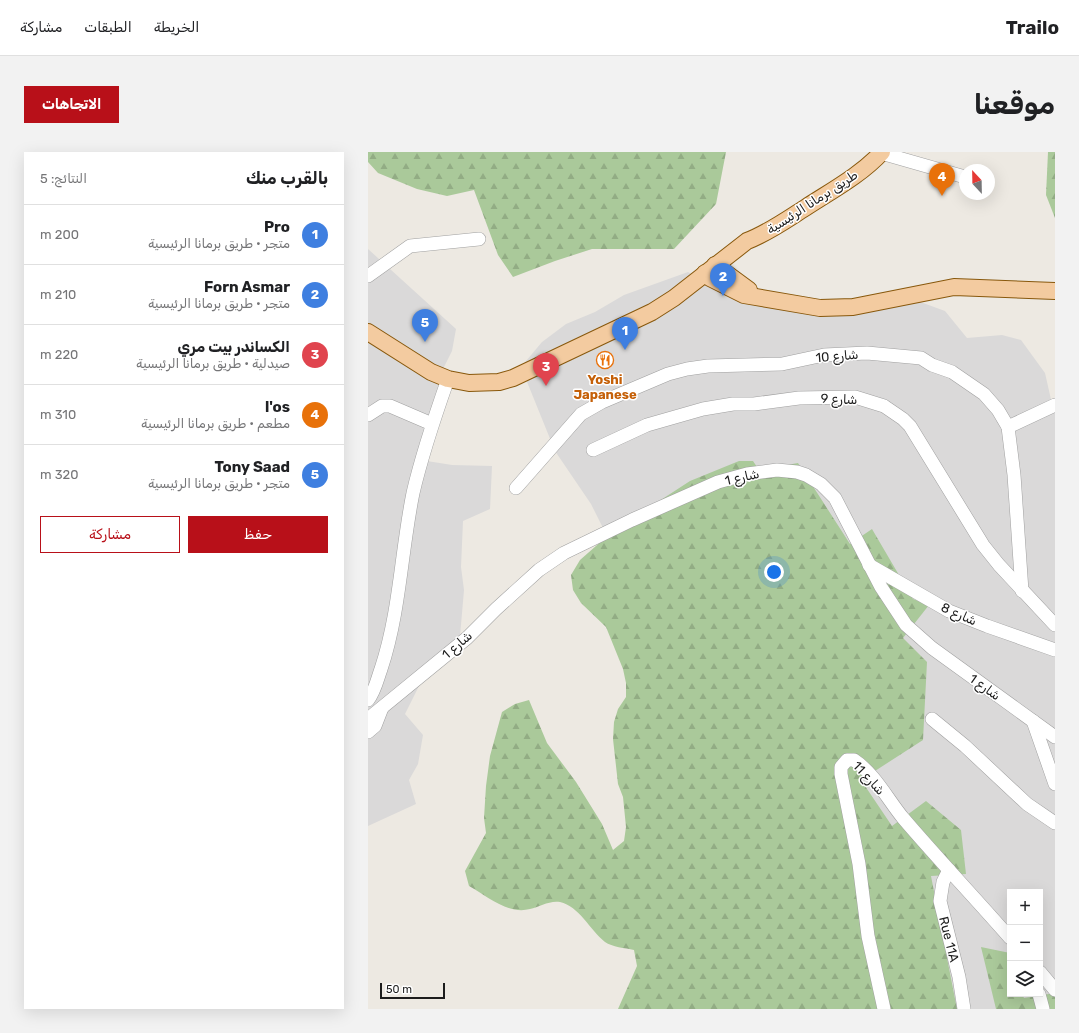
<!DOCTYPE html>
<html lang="ar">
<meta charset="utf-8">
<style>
:root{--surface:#fff;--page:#f2f2f2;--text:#202124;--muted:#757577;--line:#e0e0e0;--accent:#b81019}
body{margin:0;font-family:Rubik,"Noto Naskh Arabic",sans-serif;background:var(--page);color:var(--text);direction:rtl}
.controls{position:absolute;right:12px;bottom:12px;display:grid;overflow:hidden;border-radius:0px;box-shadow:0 4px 16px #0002}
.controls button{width:36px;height:36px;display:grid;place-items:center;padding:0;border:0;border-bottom:1px solid var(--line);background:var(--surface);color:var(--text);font:20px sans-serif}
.compass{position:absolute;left:591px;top:12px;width:36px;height:36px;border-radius:50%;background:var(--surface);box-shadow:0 4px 16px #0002;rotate:338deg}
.scale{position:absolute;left:12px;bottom:10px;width:65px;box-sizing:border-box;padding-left:4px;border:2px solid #1c1c1c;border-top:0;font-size:11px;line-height:14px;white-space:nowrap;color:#1c1c1c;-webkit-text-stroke:3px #fff;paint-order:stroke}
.you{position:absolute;left:406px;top:420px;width:14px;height:14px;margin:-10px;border:3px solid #fff;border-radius:50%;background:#1a73e8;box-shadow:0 0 0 6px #1a73e833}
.badge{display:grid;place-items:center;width:26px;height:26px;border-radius:50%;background:var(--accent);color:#fff;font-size:13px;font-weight:700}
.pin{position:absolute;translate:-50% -33px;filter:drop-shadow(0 1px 2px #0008)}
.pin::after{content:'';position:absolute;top:21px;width:14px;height:12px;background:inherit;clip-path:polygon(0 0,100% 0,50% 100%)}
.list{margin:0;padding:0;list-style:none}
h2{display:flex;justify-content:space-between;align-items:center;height:52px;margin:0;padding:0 16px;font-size:17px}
h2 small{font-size:13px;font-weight:400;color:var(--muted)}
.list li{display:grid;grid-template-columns:26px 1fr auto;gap:12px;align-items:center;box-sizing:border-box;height:60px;padding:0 16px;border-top:1px solid var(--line)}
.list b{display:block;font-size:15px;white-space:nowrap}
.list p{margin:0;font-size:13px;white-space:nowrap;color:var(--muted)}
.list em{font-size:13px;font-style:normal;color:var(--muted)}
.actions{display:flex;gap:8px;padding:12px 16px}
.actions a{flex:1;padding:9px 0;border:1px solid var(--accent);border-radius:0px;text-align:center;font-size:14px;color:var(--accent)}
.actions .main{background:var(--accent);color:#fff}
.icon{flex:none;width:22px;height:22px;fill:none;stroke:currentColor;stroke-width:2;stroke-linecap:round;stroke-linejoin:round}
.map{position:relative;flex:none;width:687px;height:857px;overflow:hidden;direction:ltr;border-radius:0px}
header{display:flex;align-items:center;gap:24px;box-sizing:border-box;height:56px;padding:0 20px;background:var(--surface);border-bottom:1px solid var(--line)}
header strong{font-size:19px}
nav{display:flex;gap:22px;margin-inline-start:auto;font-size:14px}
.intro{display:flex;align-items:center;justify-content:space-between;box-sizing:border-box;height:96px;padding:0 24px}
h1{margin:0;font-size:28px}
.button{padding:10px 18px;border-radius:0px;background:var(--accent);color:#fff;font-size:14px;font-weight:700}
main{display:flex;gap:24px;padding:0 24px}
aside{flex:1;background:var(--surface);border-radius:0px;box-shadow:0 4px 16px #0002}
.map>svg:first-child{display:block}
.residential{fill:#dad9d9;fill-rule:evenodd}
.forest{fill:url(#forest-firs)}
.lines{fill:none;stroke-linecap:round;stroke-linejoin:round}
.minor-casing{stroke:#a0a0a0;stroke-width:14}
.major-casing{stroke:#88580c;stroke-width:18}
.minor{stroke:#fff;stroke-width:13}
.major{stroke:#f3cba0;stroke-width:16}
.labels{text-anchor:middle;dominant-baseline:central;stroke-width:3;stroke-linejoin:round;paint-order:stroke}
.street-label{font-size:13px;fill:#1c1c1c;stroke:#fff}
.food-label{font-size:13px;font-weight:bold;fill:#c56008;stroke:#fff}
</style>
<header>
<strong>Trailo</strong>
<nav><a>الخريطة</a><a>الطبقات</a><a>مشاركة</a></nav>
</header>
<div class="intro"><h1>موقعنا</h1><a class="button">الاتجاهات</a></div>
<main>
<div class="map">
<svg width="687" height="857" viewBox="0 0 687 857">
<defs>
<pattern id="forest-firs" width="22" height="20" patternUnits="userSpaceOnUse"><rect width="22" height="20" fill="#aac99a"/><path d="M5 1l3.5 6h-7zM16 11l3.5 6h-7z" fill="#92ac84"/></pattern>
</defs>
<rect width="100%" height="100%" fill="#ede9e2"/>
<g class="residential">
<path d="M0,97l88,80 -4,22 -10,20 -15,90 25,4 40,1 -2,43 -27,12 -2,46 3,23 -4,46 -34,36 -21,42 18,21 -5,29 -9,16 7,24 -48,22z"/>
<path d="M320,120l58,32 169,-4 30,11 22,27 35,-3 19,5 24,33 7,31 3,3v602h-128l-60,-126 -33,-325 -229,-26 -14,-28 -36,-53 -34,-84 21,-25 24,-18 29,-12 29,-17zM642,740h30v102h-30z"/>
</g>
<g class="forest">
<path d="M0,0h358l-10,52 -42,45h-82l-37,12 -42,16 -15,-22 -24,-65 -27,6 -30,-7 -39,-16 -10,-11z"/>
<path d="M680,0h7v66l-9,-23z"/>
<path d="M371,309h14l6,9 39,-7 52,81 22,-15 41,70 16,6 -26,33 24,24 -4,78 -62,40 31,46 34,-25 35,29 5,44 -35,2 26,133h-339l19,-43 -3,-16c-9,-2 -22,-3 -29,-8 -15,-12 -26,-36 -45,-40 -10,-2 -21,5 -30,7 -22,6 -43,-13 -61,-23l-4,-15 21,-38 -2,-15 2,-32 4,-30 12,-44 13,-8 14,-4 18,43 29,39 26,42 11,26 11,-9 2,-14 -3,-30 -5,-13 -5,-45 1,-17 4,-13 8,-12v-14l-3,-14 -17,-42 -25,-24 -8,-13 -2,-15 9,-15 33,-29 77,-50z"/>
<path d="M613,795l29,6v41h12l2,4 31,-5v16h-59z"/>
</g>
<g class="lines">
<g class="minor-casing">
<g id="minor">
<path d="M513,1l84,24"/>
<path d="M0,124l42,-30 69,-7"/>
<path d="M0,263l14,-9h8l42,18"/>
<path d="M640,275l47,-22"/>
<path d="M225,298l54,-25 56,-16 30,-5h21l45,-6 56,-1 29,9 19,13 7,7 73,119 16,20 56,60"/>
<path d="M148,336l65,-74 21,-12 66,-28 19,-5 21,-3 74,-2 42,-9 43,-2 54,5 11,7 20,7 32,22 14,16 10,17 6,48 8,116"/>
<path d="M501,413l80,46 38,15 68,24"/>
<path d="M0,548c7,-9 9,-20 13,-31 19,-57 20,-117 32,-176 9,-39 22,-77 35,-114"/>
<path d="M0,567l99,-81 29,-29 43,-39 25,-17 68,-33 86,-38 29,-8 30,-4 20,2 9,3 15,9 14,14 46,89 25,38 26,23 123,89"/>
<path d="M564,567l33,27 62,58 28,19"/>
<path d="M665,569l22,63"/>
<path d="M0,580l7,-6 7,-18"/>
<path id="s1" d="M581,718l-6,12 -3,19 19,76 5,32"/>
<path d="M672,820l15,18"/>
<path d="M671,842l4,15"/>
<path d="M516,857l-16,-73 -9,-72 -18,-90v-7l6,-7h7c21,14 34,40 49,58 35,41 72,80 107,120"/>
</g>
</g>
<g class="major-casing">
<g id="major">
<path d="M347,113l34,25"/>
<path d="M337,121l5,5 34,17 76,13 33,-1 101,-20 101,4"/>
<path d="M0,180l63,40 17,7 21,4 30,-1 14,-4 139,-66 22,-14 73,-57c21,-8 39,-21 58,-33 26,-17 56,-33 77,-56"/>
</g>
</g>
<use href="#minor" class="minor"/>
<use href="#major" class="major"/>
</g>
<defs>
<g id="restaurant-ring" transform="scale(0.9)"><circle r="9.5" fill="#fff" stroke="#e8710a" stroke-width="1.5"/><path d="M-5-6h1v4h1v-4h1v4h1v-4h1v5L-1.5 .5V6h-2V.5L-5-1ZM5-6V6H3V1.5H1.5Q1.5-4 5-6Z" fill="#e8710a"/></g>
</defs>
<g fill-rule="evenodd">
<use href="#restaurant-ring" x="237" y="208"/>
</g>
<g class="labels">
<g class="street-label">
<text transform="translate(444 50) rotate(-33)">طريق برمانا الرئيسية</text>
<text transform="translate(469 204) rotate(-5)">شارع 10</text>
<text transform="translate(471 247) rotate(2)">شارع 9</text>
<text transform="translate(374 325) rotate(-13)">شارع 1</text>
<text transform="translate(591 462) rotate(24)">شارع 8</text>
<text transform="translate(89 493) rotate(-41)">شارع 1</text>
<text transform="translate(617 535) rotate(36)">شارع 1</text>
<text transform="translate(501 626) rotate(47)">شارع 11</text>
<text stroke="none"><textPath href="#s1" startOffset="72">Rue 11A</textPath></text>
</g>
<g class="food-label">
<text x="237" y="227">Yoshi<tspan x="237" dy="15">Japanese</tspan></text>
</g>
</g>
</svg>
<div class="controls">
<button>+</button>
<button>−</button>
<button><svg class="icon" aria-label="layers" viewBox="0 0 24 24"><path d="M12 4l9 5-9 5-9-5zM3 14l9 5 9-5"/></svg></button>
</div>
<svg class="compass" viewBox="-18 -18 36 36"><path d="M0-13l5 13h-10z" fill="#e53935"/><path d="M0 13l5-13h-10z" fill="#757577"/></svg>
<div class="scale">50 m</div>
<div class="you"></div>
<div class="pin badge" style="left:257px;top:198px;background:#3f7fe0">1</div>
<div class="pin badge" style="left:355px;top:144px;background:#3f7fe0">2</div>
<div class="pin badge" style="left:178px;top:234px;background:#e0444e">3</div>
<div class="pin badge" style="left:574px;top:44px;background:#e8710a">4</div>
<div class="pin badge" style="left:57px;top:190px;background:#3f7fe0">5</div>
</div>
<aside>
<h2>بالقرب منك<small>النتائج: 5</small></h2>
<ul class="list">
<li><span class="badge" style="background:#3f7fe0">1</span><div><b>Pro</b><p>متجر · طريق برمانا الرئيسية</p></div><em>200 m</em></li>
<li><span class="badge" style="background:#3f7fe0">2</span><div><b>Forn Asmar</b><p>متجر · طريق برمانا الرئيسية</p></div><em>210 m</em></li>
<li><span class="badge" style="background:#e0444e">3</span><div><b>الكساندر بيت مري</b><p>صيدلية · طريق برمانا الرئيسية</p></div><em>220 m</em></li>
<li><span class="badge" style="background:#e8710a">4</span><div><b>l'os</b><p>مطعم · طريق برمانا الرئيسية</p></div><em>310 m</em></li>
<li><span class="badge" style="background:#3f7fe0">5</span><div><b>Tony Saad</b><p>متجر · طريق برمانا الرئيسية</p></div><em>320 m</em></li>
</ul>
<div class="actions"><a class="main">حفظ</a><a>مشاركة</a></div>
</aside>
</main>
